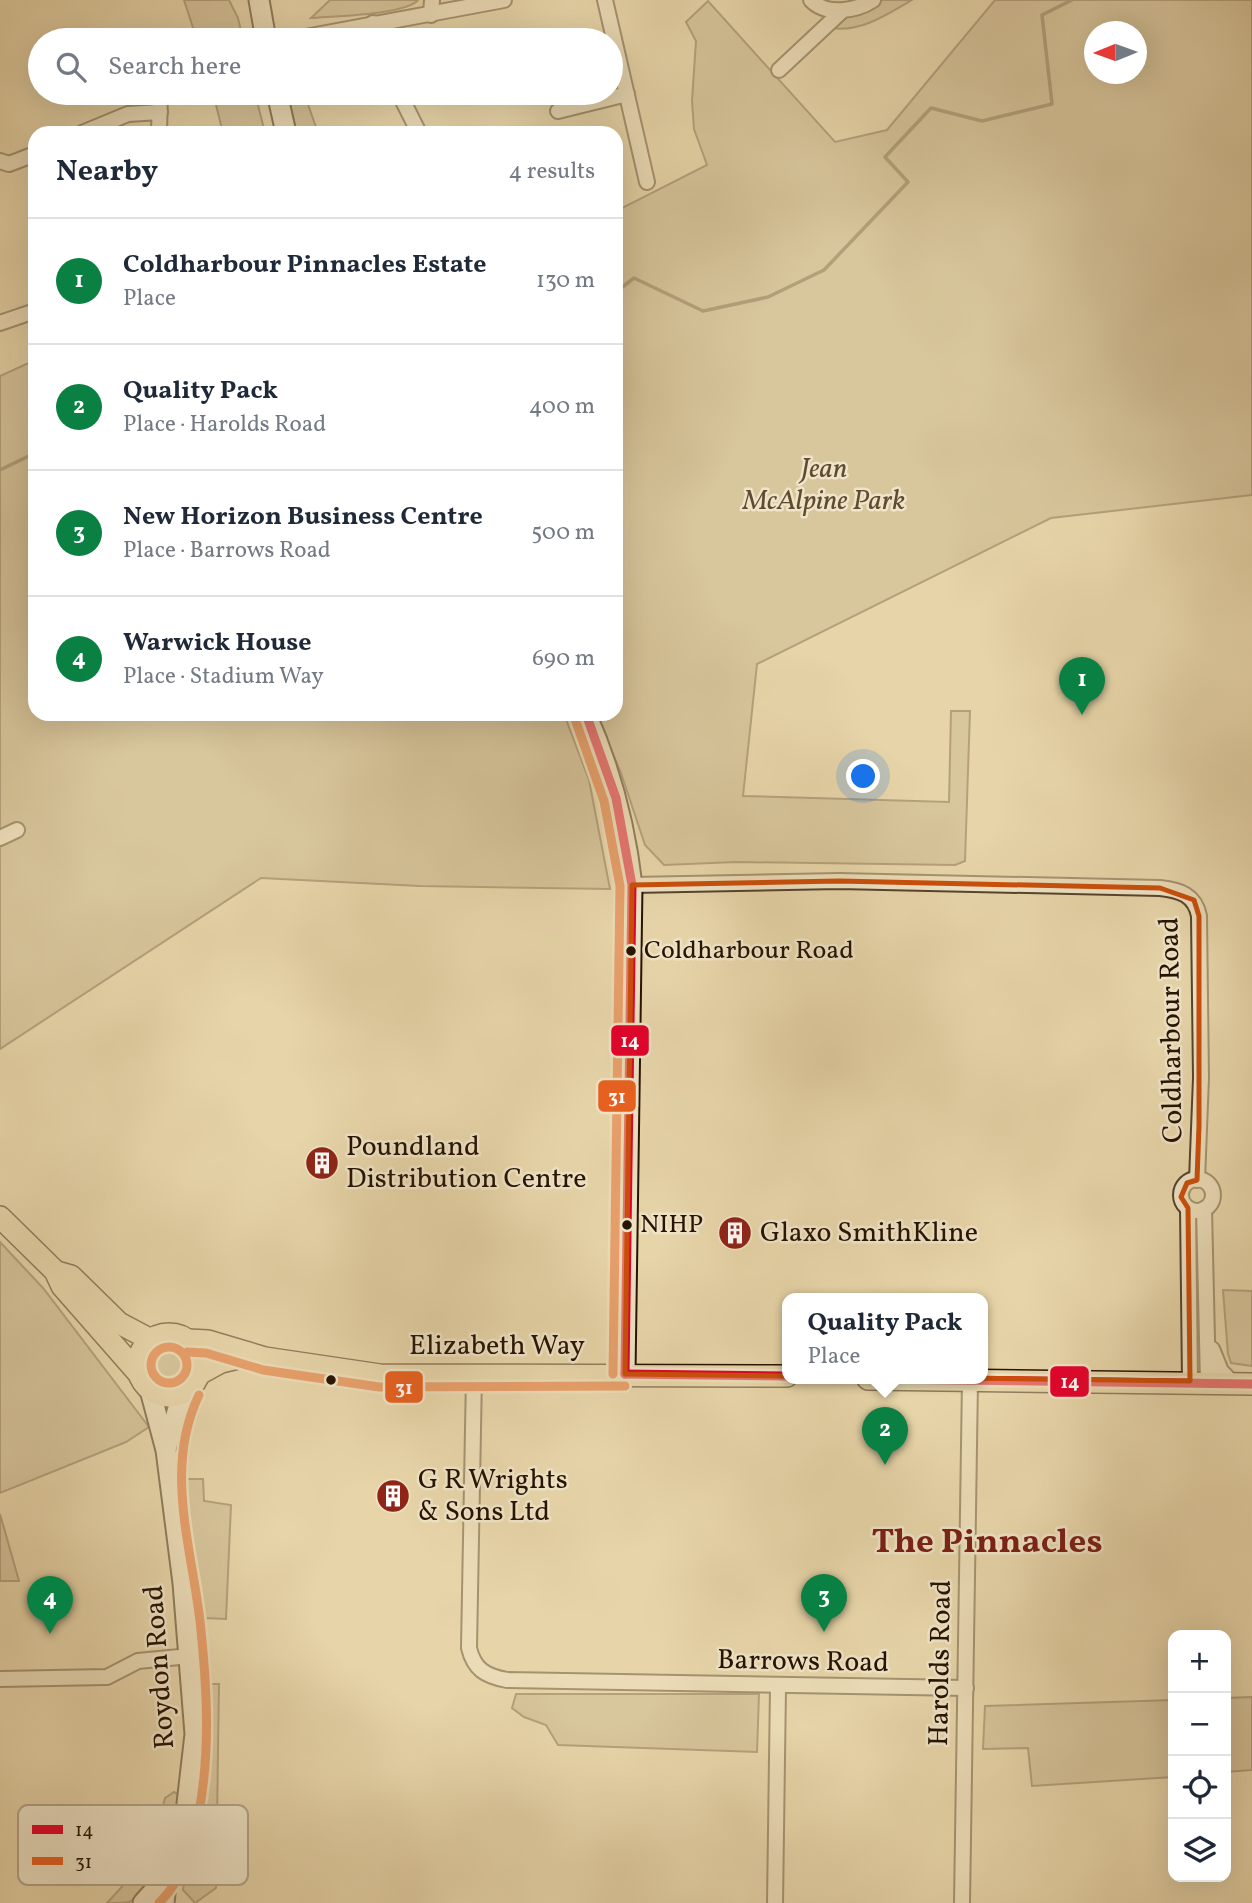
<!DOCTYPE html>
<meta charset="utf-8">
<style>
:root{--surface:#fff;--page:#f6f6f7;--text:#1f2937;--muted:#747a83;--line:#e0e1e3;--accent:#0b8043}
body{margin:0;font-family:Vollkorn,serif;background:var(--page);color:var(--text)}
.controls{position:absolute;right:21px;bottom:21px;display:grid;overflow:hidden;border-radius:14px;box-shadow:0 7px 28px #0002}
.controls button{width:63px;height:63px;display:grid;place-items:center;padding:0;border:0;border-bottom:2px solid var(--line);background:var(--surface);color:var(--text);font:35px sans-serif}
.compass{position:absolute;left:1084px;top:21px;width:63px;height:63px;border-radius:50%;background:var(--surface);box-shadow:0 7px 28px #0002;rotate:269deg}
.you{position:absolute;left:864px;top:777px;width:24px;height:24px;margin:-18px;border:5px solid #fff;border-radius:50%;background:#1a73e8;box-shadow:0 0 0 10px #1a73e833}
.badge{display:grid;place-items:center;width:46px;height:46px;border-radius:50%;background:var(--accent);color:#fff;font-size:23px;font-weight:700}
.pin{position:absolute;translate:-50% -58px;filter:drop-shadow(0 2px 4px #0008)}
.pin::after{content:'';position:absolute;top:37px;width:24px;height:21px;background:inherit;clip-path:polygon(0 0,100% 0,50% 100%)}
.popup{position:absolute;left:782px;top:1293px;width:206px;height:91px;box-sizing:border-box;display:grid;place-content:center;border-radius:14px;background:var(--surface);filter:drop-shadow(0 2px 5px #0005);font-size:23px;white-space:nowrap;color:var(--muted)}
.popup b{font-size:26px;color:var(--text)}
.popup::after{content:'';position:absolute;left:50%;top:100%;margin-left:-14px;border:14px solid transparent;border-top-color:var(--surface)}
.list{margin:0;padding:0;list-style:none}
h2{display:flex;justify-content:space-between;align-items:center;height:91px;margin:0;padding:0 28px;font-size:30px}
h2 small{font-size:23px;font-weight:400;color:var(--muted)}
.list li{display:grid;grid-template-columns:46px 1fr auto;gap:21px;align-items:center;box-sizing:border-box;height:126px;padding:0 28px;border-top:2px solid var(--line)}
.list b{display:block;font-size:26px;white-space:nowrap}
.list p{margin:0;font-size:23px;white-space:nowrap;color:var(--muted)}
.list em{font-size:23px;font-style:normal;color:var(--muted)}
.icon{flex:none;width:38px;height:38px;fill:none;stroke:currentColor;stroke-width:2;stroke-linecap:round;stroke-linejoin:round}
.map{position:relative;flex:none;width:1252px;height:1903px;overflow:hidden}
.search{position:absolute;background:var(--surface);box-shadow:0 7px 28px #0002;left:28px;top:28px;width:595px;height:77px;display:flex;align-items:center;gap:18px;box-sizing:border-box;padding:0 24px;border-radius:38px;color:var(--muted);font-size:26px}
.panel{position:absolute;background:var(--surface);box-shadow:0 7px 28px #0002;left:28px;top:126px;width:595px;height:595px;border-radius:21px}
.map>svg:first-child{display:block}
.green{fill:#c6b48c;stroke:#766346;stroke-width:2;fill-rule:evenodd}
.lines{fill:none;stroke-linecap:round;stroke-linejoin:round}
.stream{stroke:#725f44;stroke-width:3.5}
.street-casing{stroke:#56432b;stroke-width:18}
.secondary-casing{stroke:#261201;stroke-width:23}
.primary-casing{stroke:#261201;stroke-width:24}
.street{stroke:#efe4c7;stroke-width:14}
.secondary{stroke:#efe4c7;stroke-width:19}
.primary{stroke:#e7d5a9;stroke-width:21}
.bus-1-casing{stroke:#efe4c7;stroke-width:14}
.bus-2-casing{stroke:#efe4c7;stroke-width:14}
.bus-1{stroke:#e4002b;stroke-width:9}
.bus-2{stroke:#e86120;stroke-width:9}
.marked{fill:none;stroke:#cb4e0a;stroke-width:5;stroke-linejoin:round}
.bus-dot{fill:#261201;stroke:#efe4c7;stroke-width:2.5}
.labels{text-anchor:middle;dominant-baseline:central;stroke-width:5;stroke-linejoin:round;paint-order:stroke}
.bus-label{font-size:26px;fill:#261201;stroke:#efe4c7;text-anchor:start}
.park-label{font-size:28px;font-style:italic;fill:#5e4b32;stroke:#efe4c7}
.street-label{font-size:28px;fill:#261201;stroke:#efe4c7}
.poi-label{font-size:28px;fill:#261201;stroke:#efe4c7;text-anchor:start}
.district-label{font-size:35px;font-weight:bold;fill:#7a1f14;stroke:#efe4c7}
.key{fill:#efe4c7;stroke:#b3a58c;stroke-width:2}
.key-label{font-size:19px;fill:#261201}
.line-badge{stroke:#efe4c7;stroke-width:2.5}
.badge-label{font-size:19px;text-anchor:middle;font-weight:bold;fill:#fff}
</style>
<div class="map">
<svg width="1252" height="1903" viewBox="0 0 1252 1903">
<rect width="100%" height="100%" fill="#e7d5a9"/>
<filter id="stains"><feTurbulence type="fractalNoise" baseFrequency=".00286" numOctaves="4"/><feColorMatrix values="0 0 0 0 .2 0 0 0 0 .09 0 0 0 0 .02 0 0 0 .5 -.17"/></filter>
<radialGradient id="worn" r=".72"><stop offset=".6" stop-color="#630" stop-opacity="0"/><stop offset="1" stop-color="#630" stop-opacity=".3"/></radialGradient>
<g class="green">
<path d="M184,0h45l9,18 5,22h-46z"/>
<path d="M330,0h88c-13,15 -85,16 -107,18z"/>
<path d="M878,0h34c-24,14 -52,33 -81,28l14,-16z"/>
<path d="M995,0h257v495l-201,23 -294,146 -14,132 206,6 2,-91h19l-5,150 -10,4 -219,-3 -72,3 -19,-20 -24,-72 -25,-59h20v-503l91,-46 -13,-36 -2,-28 4,-60 -10,-19 22,-21 127,141 52,-12zM1094,32h42v42h-42z"/>
<path d="M213,93h42l10,40h-42z"/>
<path d="M287,93h17l14,40h-21z"/>
<path d="M35,360v354h529l25,66 21,109 -190,-3 -159,-8 -261,171v-673z"/>
<path d="M0,1242l43,46 106,139 -23,15 -126,51z"/>
<path d="M1223,1290l29,1v75l-21,-3 -3,-9z"/>
<circle cx="167" cy="1364" r="21"/>
<path d="M176,1479h27l1,22 27,4 -5,114 -22,-1c-10,24 -5,43 4,66h11l-3,204 -21,15 -12,-13 16,-119z"/>
<path d="M0,1514l19,67h-19z"/>
<path d="M516,1694h243l-2,58 -199,-7 -12,-20 -22,-8 -12,-9z"/>
<path d="M1252,1697v73l-26,2v-74z"/>
<path d="M1173,1700v77l-141,9 -4,-38 -45,1 2,-43z"/>
<path d="M174,1792l10,5c-8,30 -21,91 -55,105 -6,1 -15,1 -22,1l33,-36 12,-21 13,-48z"/>
</g>
<g class="lines">
<g class="stream">
<path d="M616,292l18,-14 69,33 65,-14 56,-27 84,-88 -23,-25 46,-49 51,13 70,-17 -10,-89 30,-15"/>
<path d="M0,470l35,-17"/>
</g>
<g class="street-casing">
<g id="street">
<path d="M605,0l42,182"/>
<path d="M811,0c15,16 45,11 62,0"/>
<path d="M431,15l1,-15"/>
<path d="M373,23l5,17"/>
<path d="M289,40l215,-40"/>
<path d="M779,70l63,-59"/>
<path d="M399,93l20,40"/>
<path d="M558,111l69,-17"/>
<path d="M82,133l46,-19 32,-2"/>
<path d="M159,133l1,-40"/>
<path d="M0,161l9,3 26,-10"/>
<path d="M0,323l35,-12"/>
<path d="M0,838l17,-8"/>
<path d="M632,885l207,-4 321,7c20,2 35,7 39,28l2,162 -4,102"/>
<circle cx="1197" cy="1195" r="16"/>
<path d="M1188,1208l2,173"/>
<path d="M1204,1209l4,173"/>
<path d="M1212,1349l9,22 12,12"/>
<path d="M474,1375l-5,273c5,21 16,28 38,32l459,8"/>
<path d="M0,1679l107,-2 31,-16 52,-5"/>
<path d="M775,1903l3,-216"/>
<path d="M962,1903l8,-522"/>
</g>
</g>
<g class="secondary-casing">
<g id="secondary">
<path d="M259,0l7,40"/>
<path d="M277,93l9,40"/>
<path d="M586,714c25,56 39,110 46,171l-7,489"/>
<path d="M150,1390l16,60 17,133 12,151 -10,87 -18,55 -3,27"/>
<path d="M166,1449l13,-44 9,-15"/>
<path d="M143,1903l24,-27"/>
</g>
</g>
<g class="primary-casing">
<g id="primary">
<path d="M0,1217l55,54 7,15 78,89"/>
<path d="M57,1272l14,4 48,47 32,17"/>
<circle cx="169" cy="1365" r="31"/>
<path d="M188,1340l20,1 57,17 115,17 407,1"/>
<path d="M199,1374l22,-12 30,-7"/>
<path d="M868,1379l384,5"/>
</g>
</g>
<use href="#street" class="street"/>
<use href="#secondary" class="secondary"/>
<use href="#primary" class="primary"/>
<g class="bus-1-casing">
<g id="bus-1">
<path d="M586,714l30,84 16,87 -7,489"/>
<path d="M625,1374l162,2"/>
<path d="M887,1379l365,5"/>
</g>
</g>
<g class="bus-2-casing">
<g id="bus-2">
<path d="M575,719l29,82 16,85 -7,488"/>
<circle cx="169" cy="1365" r="18"/>
<path d="M187,1352l19,1 57,17 116,17 246,-1"/>
<path d="M159,1903c25,-25 32,-52 39,-86 13,-64 9,-131 2,-196 -9,-76 -36,-154 -1,-226"/>
</g>
</g>
<use href="#bus-1" class="bus-1"/>
<use href="#bus-2" class="bus-2"/>
</g>
<path d="M0 0H1252V1903H0ZM839,881l321,7 34,12 5,16v210l-2,54 -10,3 -6,14 7,11 2,173 -565,-7 7,-489z" fill="#e7d5a9" fill-opacity=".55" fill-rule="evenodd"/>
<path class="marked" d="M839,881l321,7 34,12 5,16v210l-2,54 -10,3 -6,14 7,11 2,173 -565,-7 7,-489z"/>
<defs>
<g id="building-disc" transform="scale(1.75)"><circle r="9.5" fill="#8f2418" stroke="#efe4c7"/><path d="M-4-6H4V6H1V3H-1V6H-4ZM-2.5-4.3h1.7v1.8h-1.7ZM.8-4.3h1.7v1.8H.8ZM-2.5-1h1.7V.8h-1.7ZM.8-1h1.7V.8H.8Z" fill="#fff"/></g>
</defs>
<g fill-rule="evenodd">
<use href="#building-disc" x="322" y="1163"/>
<use href="#building-disc" x="735" y="1233"/>
<use href="#building-disc" x="393" y="1496"/>
</g>
<g class="bus-dot">
<circle cx="631" cy="951" r="6"/>
<circle cx="627" cy="1225" r="6"/>
<circle cx="331" cy="1380" r="6"/>
</g>
<g class="labels">
<g class="bus-label">
<text x="644" y="951">Coldharbour Road</text>
<text x="640" y="1225">NIHP</text>
</g>
<g class="park-label">
<text x="824" y="469">Jean<tspan x="824" dy="32">McAlpine Park</tspan></text>
</g>
<g class="street-label">
<text transform="translate(1172 1030) rotate(-91)">Coldharbour Road</text>
<text x="497" y="1346">Elizabeth Way</text>
<text transform="translate(803 1662) rotate(1)">Barrows Road</text>
<text transform="translate(941 1663) rotate(-89)">Harolds Road</text>
<text transform="translate(160 1667) rotate(-94)">Roydon Road</text>
</g>
<g class="poi-label">
<text x="346" y="1147">Poundland<tspan x="346" dy="32">Distribution Centre</tspan></text>
<text x="760" y="1233">Glaxo SmithKline</text>
<text x="418" y="1480">G R Wrights<tspan x="418" dy="32">&amp; Sons Ltd</tspan></text>
</g>
<g class="district-label">
<text x="987" y="1543">The Pinnacles</text>
</g>
</g>
<rect x="18" y="1805" width="230" height="80" rx="10" class="key"/>
<rect x="32" y="1825" width="31" height="9" fill="#e4002b"/>
<rect x="32" y="1857" width="31" height="8" fill="#e86120"/>
<g class="key-label">
<text x="75" y="1836">14</text>
<text x="75" y="1868">31</text>
</g>
<g class="line-badge">
<rect x="610" y="1024" width="40" height="33" rx="7" fill="#e4002b"/>
<rect x="597" y="1079" width="40" height="34" rx="7" fill="#e86120"/>
<rect x="1049" y="1365" width="41" height="33" rx="7" fill="#e4002b"/>
<rect x="384" y="1370" width="40" height="34" rx="7" fill="#e86120"/>
</g>
<g class="badge-label">
<text x="630" y="1047">14</text>
<text x="617" y="1103">31</text>
<text x="1070" y="1388">14</text>
<text x="404" y="1394">31</text>
</g>
<rect width="100%" height="100%" filter="url(#stains)"/>
<rect width="100%" height="100%" fill="url(#worn)"/>
</svg>
<div class="controls">
<button>+</button>
<button>−</button>
<button><svg class="icon" aria-label="locate" viewBox="0 0 24 24"><circle cx="12" cy="12" r="6"/><path d="M12 2v4M12 18v4M2 12h4M18 12h4"/></svg></button>
<button><svg class="icon" aria-label="layers" viewBox="0 0 24 24"><path d="M12 4l9 5-9 5-9-5zM3 14l9 5 9-5"/></svg></button>
</div>
<svg class="compass" viewBox="-18 -18 36 36"><path d="M0-13l5 13h-10z" fill="#e53935"/><path d="M0 13l5-13h-10z" fill="#747a83"/></svg>
<div class="you"></div>
<div class="pin badge" style="left:1082px;top:715px">1</div>
<div class="pin badge" style="left:885px;top:1465px">2</div>
<div class="popup"><b>Quality Pack</b>Place</div>
<div class="pin badge" style="left:824px;top:1632px">3</div>
<div class="pin badge" style="left:50px;top:1634px">4</div>
<div class="search"><svg class="icon" aria-label="search" viewBox="0 0 24 24"><circle cx="10" cy="10" r="6"/><path d="M15 15l6 6"/></svg>Search here</div>
<section class="panel">
<h2>Nearby<small>4 results</small></h2>
<ul class="list">
<li><span class="badge">1</span><div><b>Coldharbour Pinnacles Estate</b><p>Place</p></div><em>130 m</em></li>
<li><span class="badge">2</span><div><b>Quality Pack</b><p>Place · Harolds Road</p></div><em>400 m</em></li>
<li><span class="badge">3</span><div><b>New Horizon Business Centre</b><p>Place · Barrows Road</p></div><em>500 m</em></li>
<li><span class="badge">4</span><div><b>Warwick House</b><p>Place · Stadium Way</p></div><em>690 m</em></li>
</ul>
</section>
</div>
